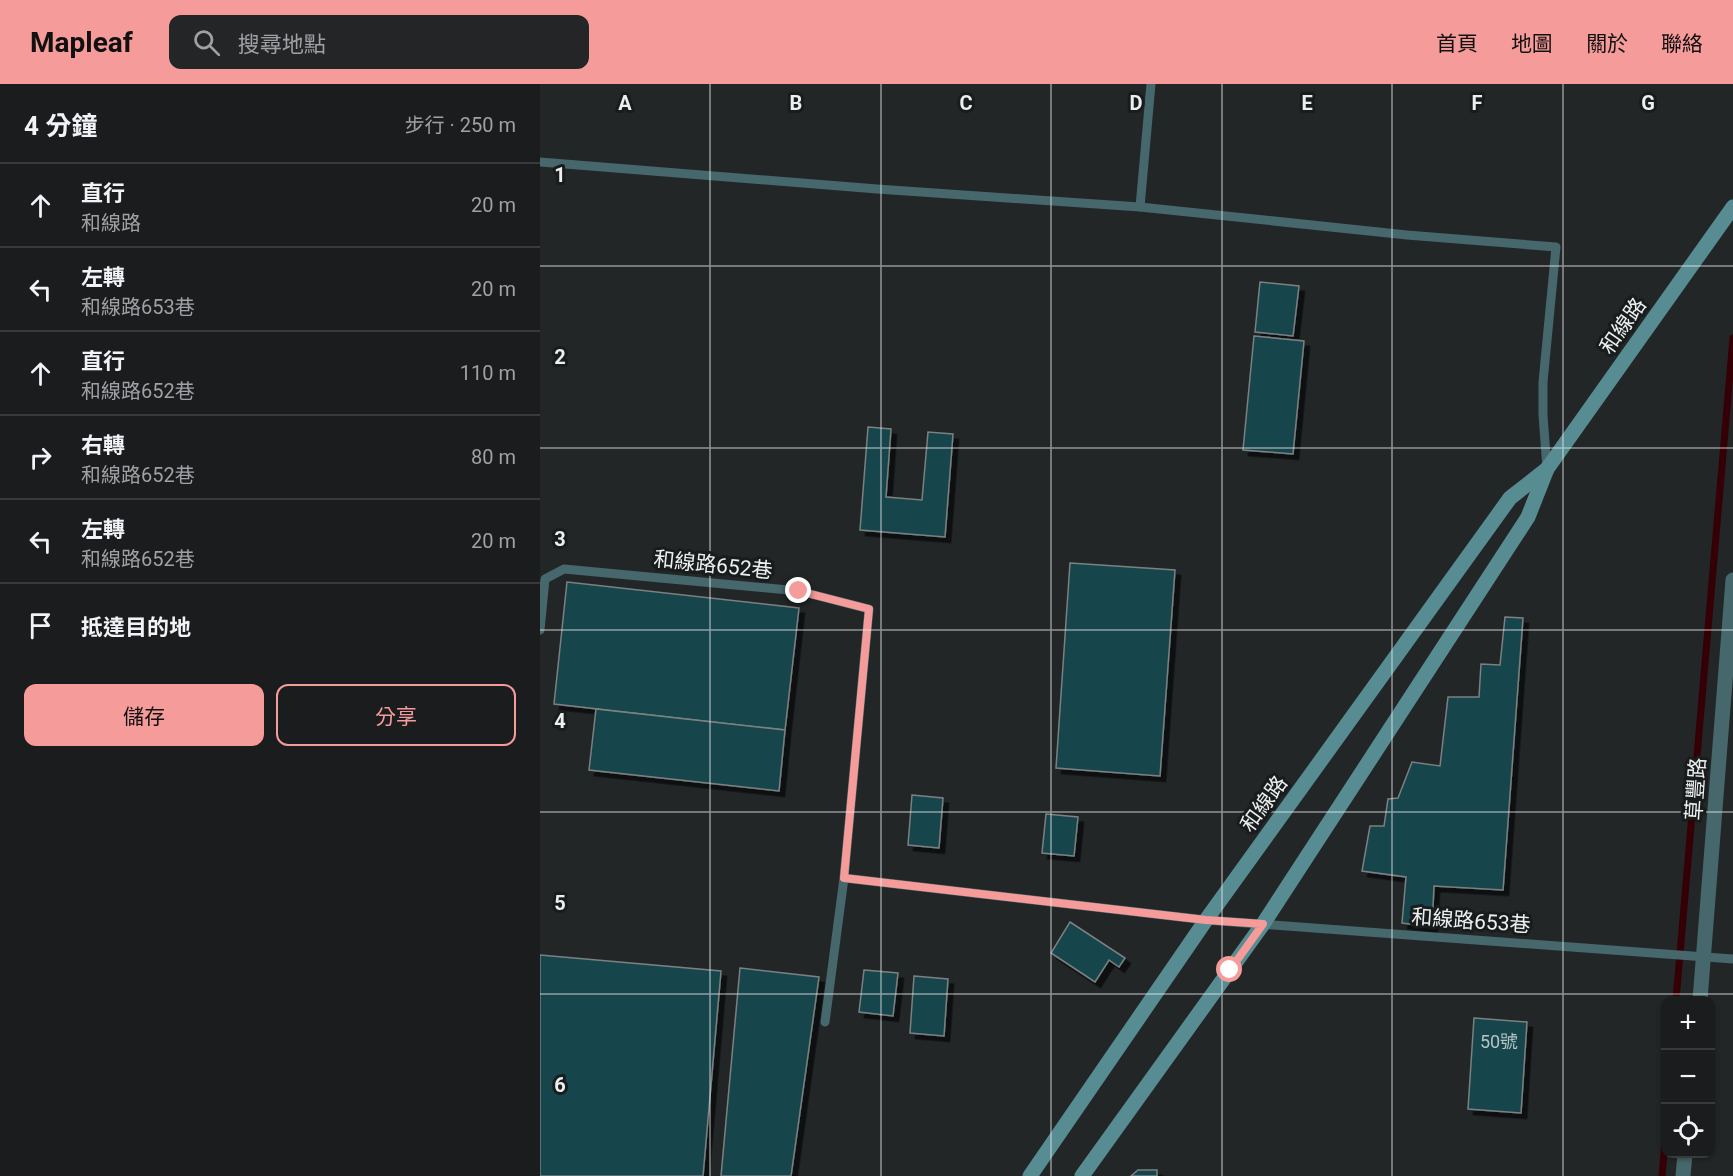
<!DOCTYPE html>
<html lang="zh-TW">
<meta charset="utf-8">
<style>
:root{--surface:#1a1c1d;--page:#232526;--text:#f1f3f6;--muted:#9fa1a4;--line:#383a3b;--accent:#f59b9a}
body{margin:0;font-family:Roboto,"Noto Sans TC",sans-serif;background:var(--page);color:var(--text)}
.controls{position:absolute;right:18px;bottom:18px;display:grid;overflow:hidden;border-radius:12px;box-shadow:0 2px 4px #0004}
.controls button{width:54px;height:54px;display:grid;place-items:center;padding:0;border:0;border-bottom:2px solid var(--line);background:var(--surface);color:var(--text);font:30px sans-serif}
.stop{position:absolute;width:18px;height:18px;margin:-14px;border:4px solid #f59b9a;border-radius:50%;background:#fff}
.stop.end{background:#f59b9a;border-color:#fff;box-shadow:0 2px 6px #0008}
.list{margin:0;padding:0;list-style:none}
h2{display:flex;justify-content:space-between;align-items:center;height:78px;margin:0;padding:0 24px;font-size:26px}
h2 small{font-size:20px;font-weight:400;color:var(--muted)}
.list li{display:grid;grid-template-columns:39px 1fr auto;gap:18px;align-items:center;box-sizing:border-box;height:84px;padding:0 24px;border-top:2px solid var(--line)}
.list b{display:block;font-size:22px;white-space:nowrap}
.list p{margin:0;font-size:20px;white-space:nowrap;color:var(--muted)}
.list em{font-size:20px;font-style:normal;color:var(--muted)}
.actions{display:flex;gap:12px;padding:18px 24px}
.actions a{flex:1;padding:14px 0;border:2px solid var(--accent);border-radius:12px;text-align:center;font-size:21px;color:var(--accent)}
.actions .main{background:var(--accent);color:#111}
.icon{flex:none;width:33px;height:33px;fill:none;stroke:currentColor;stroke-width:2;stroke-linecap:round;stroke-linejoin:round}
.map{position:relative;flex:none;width:1193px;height:1092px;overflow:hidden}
header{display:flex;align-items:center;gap:36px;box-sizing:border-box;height:84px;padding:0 30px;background:var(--accent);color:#111}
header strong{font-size:28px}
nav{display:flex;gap:33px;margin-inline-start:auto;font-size:21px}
.search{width:420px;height:54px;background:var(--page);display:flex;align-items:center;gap:15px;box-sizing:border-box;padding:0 21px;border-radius:12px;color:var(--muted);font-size:22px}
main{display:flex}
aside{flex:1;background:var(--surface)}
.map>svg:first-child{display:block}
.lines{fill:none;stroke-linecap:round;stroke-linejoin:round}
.stream{stroke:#340005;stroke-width:7}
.building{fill:#16454b;stroke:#7b8080;stroke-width:1.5;filter:url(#shadow)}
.service{stroke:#46676b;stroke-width:9}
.tertiary{stroke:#46676b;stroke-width:15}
.secondary{stroke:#578c93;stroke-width:15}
.route{stroke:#f59b9a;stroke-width:8}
.grid{fill:none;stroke:#ecefef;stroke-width:1.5;stroke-opacity:0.55}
.labels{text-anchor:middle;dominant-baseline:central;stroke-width:6;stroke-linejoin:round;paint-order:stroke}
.number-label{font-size:18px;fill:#b6c4c6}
.street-label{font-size:21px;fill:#ecefef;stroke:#181c1d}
.grid-label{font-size:20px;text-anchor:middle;font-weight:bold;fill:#ecefef;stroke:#181c1d;stroke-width:6;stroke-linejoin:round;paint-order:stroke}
</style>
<header>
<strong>Mapleaf</strong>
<div class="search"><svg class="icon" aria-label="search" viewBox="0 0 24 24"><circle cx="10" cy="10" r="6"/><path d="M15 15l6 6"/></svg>搜尋地點</div>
<nav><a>首頁</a><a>地圖</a><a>關於</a><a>聯絡</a></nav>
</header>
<main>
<aside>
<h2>4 分鐘<small>步行 · 250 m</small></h2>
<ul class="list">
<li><svg class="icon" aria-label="ahead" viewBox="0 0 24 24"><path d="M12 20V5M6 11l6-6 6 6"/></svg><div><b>直行</b><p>和線路</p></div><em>20 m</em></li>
<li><svg class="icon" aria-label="left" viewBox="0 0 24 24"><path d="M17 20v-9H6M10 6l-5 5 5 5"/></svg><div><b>左轉</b><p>和線路653巷</p></div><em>20 m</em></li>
<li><svg class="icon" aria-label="ahead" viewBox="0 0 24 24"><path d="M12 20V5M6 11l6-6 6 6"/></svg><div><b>直行</b><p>和線路652巷</p></div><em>110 m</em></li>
<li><svg class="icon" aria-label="right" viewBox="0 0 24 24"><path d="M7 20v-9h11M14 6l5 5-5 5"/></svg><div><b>右轉</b><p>和線路652巷</p></div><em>80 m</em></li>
<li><svg class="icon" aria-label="left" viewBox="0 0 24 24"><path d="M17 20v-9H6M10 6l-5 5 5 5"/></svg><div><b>左轉</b><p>和線路652巷</p></div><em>20 m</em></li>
<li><svg class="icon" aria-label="arrive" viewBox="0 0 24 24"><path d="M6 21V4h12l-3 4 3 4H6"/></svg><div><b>抵達目的地</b></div></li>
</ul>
<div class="actions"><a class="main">儲存</a><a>分享</a></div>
</aside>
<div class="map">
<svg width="1193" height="1092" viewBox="0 0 1193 1092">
<defs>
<filter id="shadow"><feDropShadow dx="5.5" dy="5.5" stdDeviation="0" flood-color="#0009"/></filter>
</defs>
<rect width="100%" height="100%" fill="#222627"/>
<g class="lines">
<g class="stream">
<path d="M1136,916l57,-662"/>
<path d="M1122,1092l4,-46"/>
</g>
</g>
<g class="building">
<path d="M720,198l39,4 -6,50 -38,-4z"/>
<path d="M714,252l50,5 -11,113 -50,-4z"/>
<path d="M328,343l23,2 -5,68 36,3 6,-68 25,2 -8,103 -85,-7z"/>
<path d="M530,479l105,7 -15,206 -104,-8z"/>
<path d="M27,498l232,26 -14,122 -231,-26z"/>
<path d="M965,533l18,1 -20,272 -69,-4 -2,41 -30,-4 4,-46 -44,-6 8,-45h14l4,-27 10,-1 14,-36 28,4 8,-69h31l2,-33 19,1z"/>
<path d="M56,625l189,21 -6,61 -190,-21z"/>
<path d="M372,711l31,3 -4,50 -31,-3z"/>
<path d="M506,730l32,3 -4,39 -32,-3z"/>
<path d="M530,838l55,36 -6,9 -10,-7 -14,22 -44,-29z"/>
<path d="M0,871l181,16 -18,205h-163z"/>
<path d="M200,884l79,9 -28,199h-70z"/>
<path d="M324,886l34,3 -5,43 -34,-4z"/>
<path d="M374,892l34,3 -4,57 -34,-3z"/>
<path d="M934,934l53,4 -6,91 -53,-4z"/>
<path d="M598,1086h19v6h-26z"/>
</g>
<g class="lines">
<g class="service">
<path d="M0,78l337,27 263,18 267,28 149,12 -13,135v33l4,54"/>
<path d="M600,123l11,-123"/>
<path d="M0,546l5,-51 19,-10 235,22 70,18 -25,269 362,42 527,39"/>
<path d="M285,938l19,-144"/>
</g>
<g class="tertiary">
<path d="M1160,916l33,-420"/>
<path d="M1143,1092l2,-22"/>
</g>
<g class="secondary">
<path d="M490,1092l176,-256 304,-422 37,-29"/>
<path d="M542,1092l181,-252 265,-407 19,-48 186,-262"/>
</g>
</g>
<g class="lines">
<path class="route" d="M259,507l70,18 -25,269 362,42 57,4 -33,46"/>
</g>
<path class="grid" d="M170,0v1092M341,0v1092M511,0v1092M682,0v1092M852,0v1092M1023,0v1092M0,182h1193M0,364h1193M0,546h1193M0,728h1193M0,910h1193"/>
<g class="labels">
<g class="number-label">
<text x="959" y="957">50號</text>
</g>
<g class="street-label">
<text transform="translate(1083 242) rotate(-55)">和線路</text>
<text transform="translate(173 481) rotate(6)">和線路652巷</text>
<text transform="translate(1156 705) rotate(-86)">草豐路</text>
<text transform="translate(724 720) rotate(-54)">和線路</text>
<text transform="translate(931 837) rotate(4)">和線路653巷</text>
</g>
</g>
<g class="grid-label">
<text x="85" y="26">A</text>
<text x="256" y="26">B</text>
<text x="426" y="26">C</text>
<text x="596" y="26">D</text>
<text x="767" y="26">E</text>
<text x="937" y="26">F</text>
<text x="1108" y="26">G</text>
<text x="20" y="98">1</text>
<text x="20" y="280">2</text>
<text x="20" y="462">3</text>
<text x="20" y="644">4</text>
<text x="20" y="826">5</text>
<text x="20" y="1008">6</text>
</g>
</svg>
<div class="controls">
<button>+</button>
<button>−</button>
<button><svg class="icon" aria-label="locate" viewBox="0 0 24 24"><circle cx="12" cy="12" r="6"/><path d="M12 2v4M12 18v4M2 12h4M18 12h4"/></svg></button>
</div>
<div class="stop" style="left:690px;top:886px"></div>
<div class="stop end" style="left:259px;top:507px"></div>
</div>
</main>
